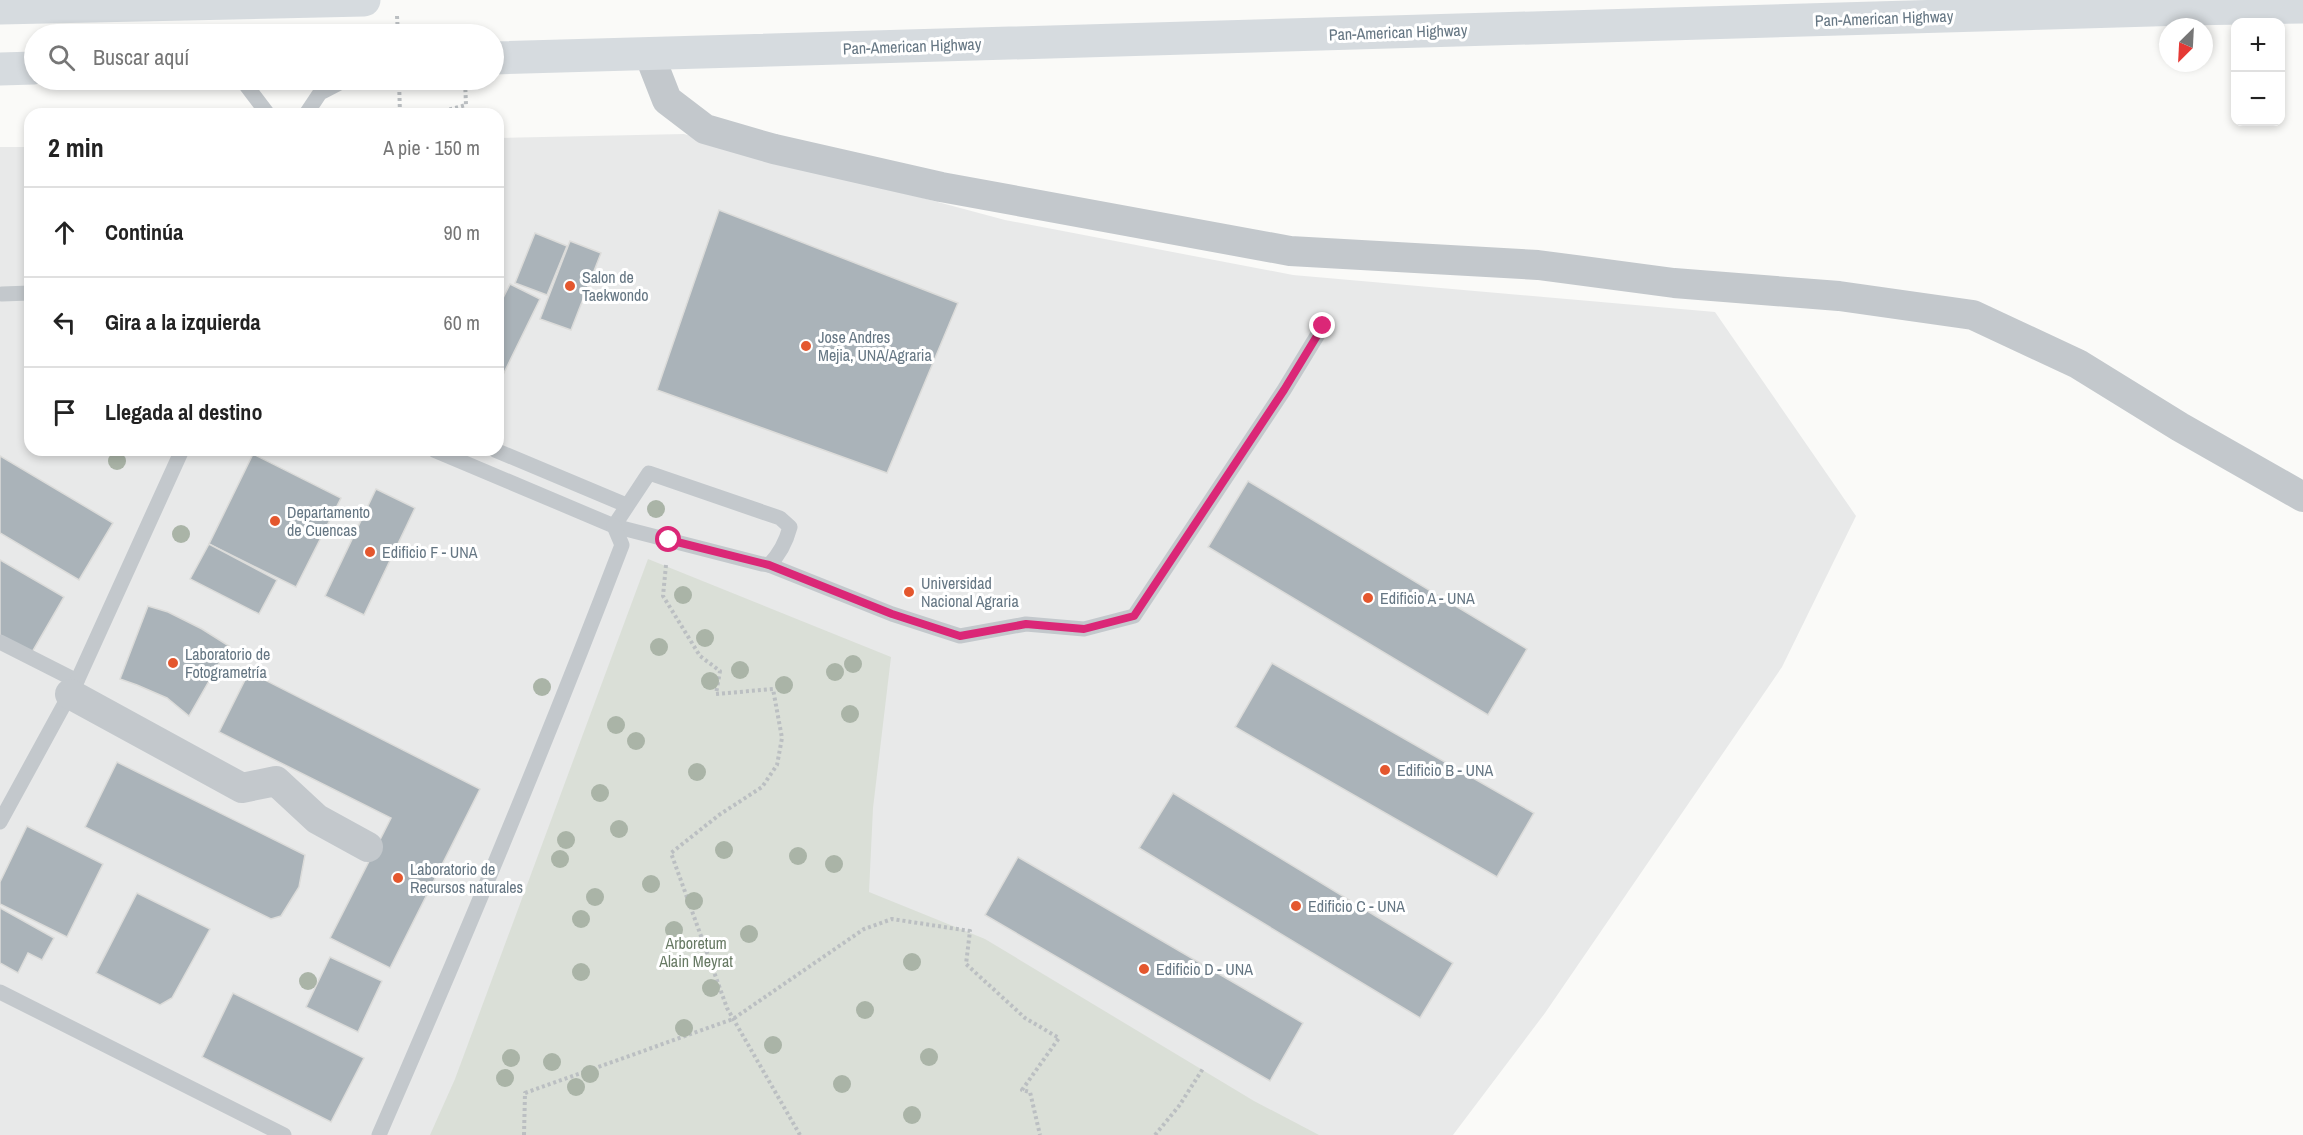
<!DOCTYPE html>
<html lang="es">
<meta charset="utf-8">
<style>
:root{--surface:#fff;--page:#f2f2f2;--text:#222;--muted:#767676;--line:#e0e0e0}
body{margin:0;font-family:"Archivo Narrow",sans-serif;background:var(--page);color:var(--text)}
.controls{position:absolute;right:18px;top:18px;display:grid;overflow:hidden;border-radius:12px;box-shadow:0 3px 9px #0003}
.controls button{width:54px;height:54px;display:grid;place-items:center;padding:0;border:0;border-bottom:2px solid var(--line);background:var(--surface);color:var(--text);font:30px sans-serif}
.compass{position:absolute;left:2159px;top:18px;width:54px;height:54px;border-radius:50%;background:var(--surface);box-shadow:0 3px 9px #0003;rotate:204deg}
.stop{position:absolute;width:18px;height:18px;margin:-14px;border:4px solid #db2777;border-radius:50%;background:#fff}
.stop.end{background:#db2777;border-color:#fff;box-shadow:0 2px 6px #0008}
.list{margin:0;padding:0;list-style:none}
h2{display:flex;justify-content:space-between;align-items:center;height:78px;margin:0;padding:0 24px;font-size:26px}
h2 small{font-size:20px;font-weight:400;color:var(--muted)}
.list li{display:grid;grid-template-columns:39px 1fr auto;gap:18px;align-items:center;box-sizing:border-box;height:90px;padding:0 24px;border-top:2px solid var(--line)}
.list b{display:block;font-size:22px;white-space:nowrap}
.list em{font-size:20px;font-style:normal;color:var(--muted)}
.icon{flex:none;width:33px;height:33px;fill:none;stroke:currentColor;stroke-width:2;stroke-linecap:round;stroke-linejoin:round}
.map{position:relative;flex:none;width:2303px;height:1135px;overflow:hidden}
.search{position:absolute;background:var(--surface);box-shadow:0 3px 9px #0003;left:24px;top:24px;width:480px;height:66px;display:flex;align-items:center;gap:15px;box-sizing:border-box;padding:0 21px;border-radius:33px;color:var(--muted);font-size:22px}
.panel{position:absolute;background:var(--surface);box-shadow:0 3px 9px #0003;left:24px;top:108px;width:480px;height:348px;border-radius:18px}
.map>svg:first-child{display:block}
.built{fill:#e8e9e9}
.green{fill:#dadfd7}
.building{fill:#aab3b9;stroke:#dcdcda;stroke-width:1.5}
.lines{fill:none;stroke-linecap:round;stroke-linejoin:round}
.path{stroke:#bbbfc2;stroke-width:4;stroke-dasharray:3 3;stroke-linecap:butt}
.lane{stroke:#c3c8cc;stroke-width:15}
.street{stroke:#c3c8cc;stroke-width:30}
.highway{stroke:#d6dbdf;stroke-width:33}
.tree{fill:#aab4a7}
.route{stroke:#db2777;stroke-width:8}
.poi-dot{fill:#e4572e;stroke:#fff;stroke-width:2}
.labels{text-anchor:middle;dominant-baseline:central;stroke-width:6;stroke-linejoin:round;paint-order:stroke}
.street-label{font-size:16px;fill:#657683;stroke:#fff}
.poi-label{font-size:16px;fill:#657683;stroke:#fff;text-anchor:start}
.park-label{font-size:16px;fill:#687a64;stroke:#fff}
</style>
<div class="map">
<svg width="2303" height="1135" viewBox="0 0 2303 1135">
<rect width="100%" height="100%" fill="#fafaf8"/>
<path class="built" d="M684,134l321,86 288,55 422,37 141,204 -74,151 -237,346 -92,122h-1453v-988h30v303h468v-312z"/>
<path class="green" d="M648,559l243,98 -18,151 -4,84 116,47 269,162 65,34h-889l25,-56z"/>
<g class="building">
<path d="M719,210l239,93 -71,170 -230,-83z"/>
<path d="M535,233l32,13 -20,49 -32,-12z"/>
<path d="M570,241l31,12 -30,77 -31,-11z"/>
<path d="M510,284l30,15 -42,86v-77z"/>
<path d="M253,454l88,44 -45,89 -87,-43z"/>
<path d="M0,456l113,67 -34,57 -79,-47z"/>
<path d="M1248,481l279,168 -39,66 -280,-168z"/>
<path d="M376,489l39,19 -51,107 -39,-19z"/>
<path d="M209,544l68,36 -18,34 -69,-35z"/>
<path d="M0,560l64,37 -33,57 -31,-19z"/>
<path d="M148,606l20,6 34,17 27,17 -40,70 -22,-18 -30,-13 -17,-6z"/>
<path d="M1272,663l262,150 -37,64 -262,-150z"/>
<path d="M249,672l231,117 -90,179 -60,-30 61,-120 -172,-86z"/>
<path d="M117,762l188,93 -6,32 -18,29 -10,3 -186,-92z"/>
<path d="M1173,793l280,170 -33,55 -281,-170z"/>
<path d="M27,826l76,38 -36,73 -67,-33v-22z"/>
<path d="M1018,857l285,166 -33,58 -285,-166z"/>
<path d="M137,893l73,36 -38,69 -12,7 -64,-32z"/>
<path d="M0,908l54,30 -12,22 -14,-7 -10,20 -18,-10z"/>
<path d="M330,957l52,24 -24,51 -52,-25z"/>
<path d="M233,993l131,65 -33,64 -129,-65z"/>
</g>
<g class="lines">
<g class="path">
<path d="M397,16l1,18"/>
<path d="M399,80l1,34"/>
<path d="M432,114l34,-9 -1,-25"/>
<path d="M666,565l-3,31 37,60 20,15 -4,23 57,-5 9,49 -5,27 -15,22 -43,28 -48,38 56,155 73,127"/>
<path d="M524,1135l1,-42 208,-74 131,-90 28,-10 78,12 -4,33 59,54 34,20 -37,52 8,2 10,43"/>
<path d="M1155,1135l24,-29 25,-39"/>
</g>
<g class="lane">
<path d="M242,80l26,34"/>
<path d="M306,114l14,-21 25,-13"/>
<path d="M2,294l28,-1"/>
<path d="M434,450l180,76 148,38 7,1c11,-11 17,-23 21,-38l-10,-9 -131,-45 -35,53"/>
<path d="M495,450l131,55"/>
<path d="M769,565l123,49 68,22 66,-12 58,5 50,-13 150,-226 39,-64"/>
<path d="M0,642l77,39"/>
<path d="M0,822l77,-141 105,-231"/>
<path d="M0,992l284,143"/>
<path d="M379,1135c85,-195 167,-391 243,-590l-8,-19"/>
</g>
<g class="street">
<path d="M649,54l18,46 38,29 69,20 167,38 349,64 248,14 136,18 165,13 134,19 105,49 102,63 123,70"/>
<path d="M70,694l172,94 34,-7 41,38 51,28"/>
</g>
<g class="highway">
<path d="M0,8l364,-8"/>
<path d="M494,58l1692,-49 117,-2"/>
<path d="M0,69l34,-1"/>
</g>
</g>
<g class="tree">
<circle cx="117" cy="461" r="9"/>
<circle cx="656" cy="509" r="9"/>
<circle cx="181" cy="534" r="9"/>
<circle cx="683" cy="595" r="9"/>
<circle cx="705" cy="638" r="9"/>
<circle cx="659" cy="647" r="9"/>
<circle cx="853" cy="664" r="9"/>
<circle cx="740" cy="670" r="9"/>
<circle cx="835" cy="672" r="9"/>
<circle cx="710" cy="681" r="9"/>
<circle cx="784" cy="685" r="9"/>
<circle cx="542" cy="687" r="9"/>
<circle cx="850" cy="714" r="9"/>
<circle cx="616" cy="725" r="9"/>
<circle cx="636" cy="741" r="9"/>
<circle cx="697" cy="772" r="9"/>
<circle cx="600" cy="793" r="9"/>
<circle cx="619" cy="829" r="9"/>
<circle cx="566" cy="840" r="9"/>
<circle cx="724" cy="850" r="9"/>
<circle cx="798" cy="856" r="9"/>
<circle cx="560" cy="859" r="9"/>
<circle cx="834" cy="864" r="9"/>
<circle cx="651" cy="884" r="9"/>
<circle cx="595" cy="897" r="9"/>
<circle cx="694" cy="901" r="9"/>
<circle cx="581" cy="919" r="9"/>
<circle cx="674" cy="930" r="9"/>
<circle cx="749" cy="934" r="9"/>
<circle cx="912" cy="962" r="9"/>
<circle cx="581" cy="972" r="9"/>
<circle cx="308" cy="981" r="9"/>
<circle cx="711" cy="988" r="9"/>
<circle cx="865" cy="1010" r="9"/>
<circle cx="684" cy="1028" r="9"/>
<circle cx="773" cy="1045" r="9"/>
<circle cx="929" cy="1057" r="9"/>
<circle cx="511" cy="1058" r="9"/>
<circle cx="552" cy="1062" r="9"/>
<circle cx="590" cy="1074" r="9"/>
<circle cx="505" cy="1078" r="9"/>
<circle cx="842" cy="1084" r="9"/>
<circle cx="576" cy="1087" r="9"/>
<circle cx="912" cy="1115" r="9"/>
</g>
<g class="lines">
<path class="route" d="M669,540l100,25 123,49 68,22 66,-12 58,5 50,-13 150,-226 39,-64"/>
</g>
<g class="poi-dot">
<circle cx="570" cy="286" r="6"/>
<circle cx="806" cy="346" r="6"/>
<circle cx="275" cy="521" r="6"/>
<circle cx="370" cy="552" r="6"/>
<circle cx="909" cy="592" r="6"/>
<circle cx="1368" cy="598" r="6"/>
<circle cx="173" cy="663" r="6"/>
<circle cx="1385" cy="770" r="6"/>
<circle cx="398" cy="878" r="6"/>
<circle cx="1296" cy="906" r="6"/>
<circle cx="1144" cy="969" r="6"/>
</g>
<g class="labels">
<g class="street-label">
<text transform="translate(1884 18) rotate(-2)">Pan-American Highway</text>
<text transform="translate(1398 32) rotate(-2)">Pan-American Highway</text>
<text transform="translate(912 46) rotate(-2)">Pan-American Highway</text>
</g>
<g class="poi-label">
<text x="582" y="277">Salon de<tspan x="582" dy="18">Taekwondo</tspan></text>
<text x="818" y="337">Jose Andres<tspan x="818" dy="18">Mejia, UNA/Agraria</tspan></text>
<text x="287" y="512">Departamento<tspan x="287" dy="18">de Cuencas</tspan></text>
<text x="382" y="552">Edificio F - UNA</text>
<text x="921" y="583">Universidad<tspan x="921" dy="18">Nacional Agraria</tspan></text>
<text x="1380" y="598">Edificio A - UNA</text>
<text x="185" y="654">Laboratorio de<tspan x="185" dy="18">Fotogrametría</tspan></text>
<text x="1397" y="770">Edificio B - UNA</text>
<text x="410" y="869">Laboratorio de<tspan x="410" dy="18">Recursos naturales</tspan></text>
<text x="1308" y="906">Edificio C - UNA</text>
<text x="1156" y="969">Edificio D - UNA</text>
</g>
<g class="park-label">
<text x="696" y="943">Arboretum<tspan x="696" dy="18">Alain Meyrat</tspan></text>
</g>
</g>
</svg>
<div class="controls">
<button>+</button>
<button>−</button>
</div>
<svg class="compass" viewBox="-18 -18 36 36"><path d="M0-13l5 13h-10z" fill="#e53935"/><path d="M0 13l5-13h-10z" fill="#767676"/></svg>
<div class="stop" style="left:669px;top:540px"></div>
<div class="stop end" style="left:1323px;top:326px"></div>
<div class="search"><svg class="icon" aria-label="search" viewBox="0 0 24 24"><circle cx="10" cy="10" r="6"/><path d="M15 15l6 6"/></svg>Buscar aquí</div>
<section class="panel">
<h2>2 min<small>A pie · 150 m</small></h2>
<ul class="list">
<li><svg class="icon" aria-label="ahead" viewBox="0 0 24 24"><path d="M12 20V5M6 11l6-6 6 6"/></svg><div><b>Continúa</b></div><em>90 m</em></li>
<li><svg class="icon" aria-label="left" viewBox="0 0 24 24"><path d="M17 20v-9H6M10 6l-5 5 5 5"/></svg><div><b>Gira a la izquierda</b></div><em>60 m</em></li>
<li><svg class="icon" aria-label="arrive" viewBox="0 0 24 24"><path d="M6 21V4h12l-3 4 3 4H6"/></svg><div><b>Llegada al destino</b></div></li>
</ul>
</section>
</div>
